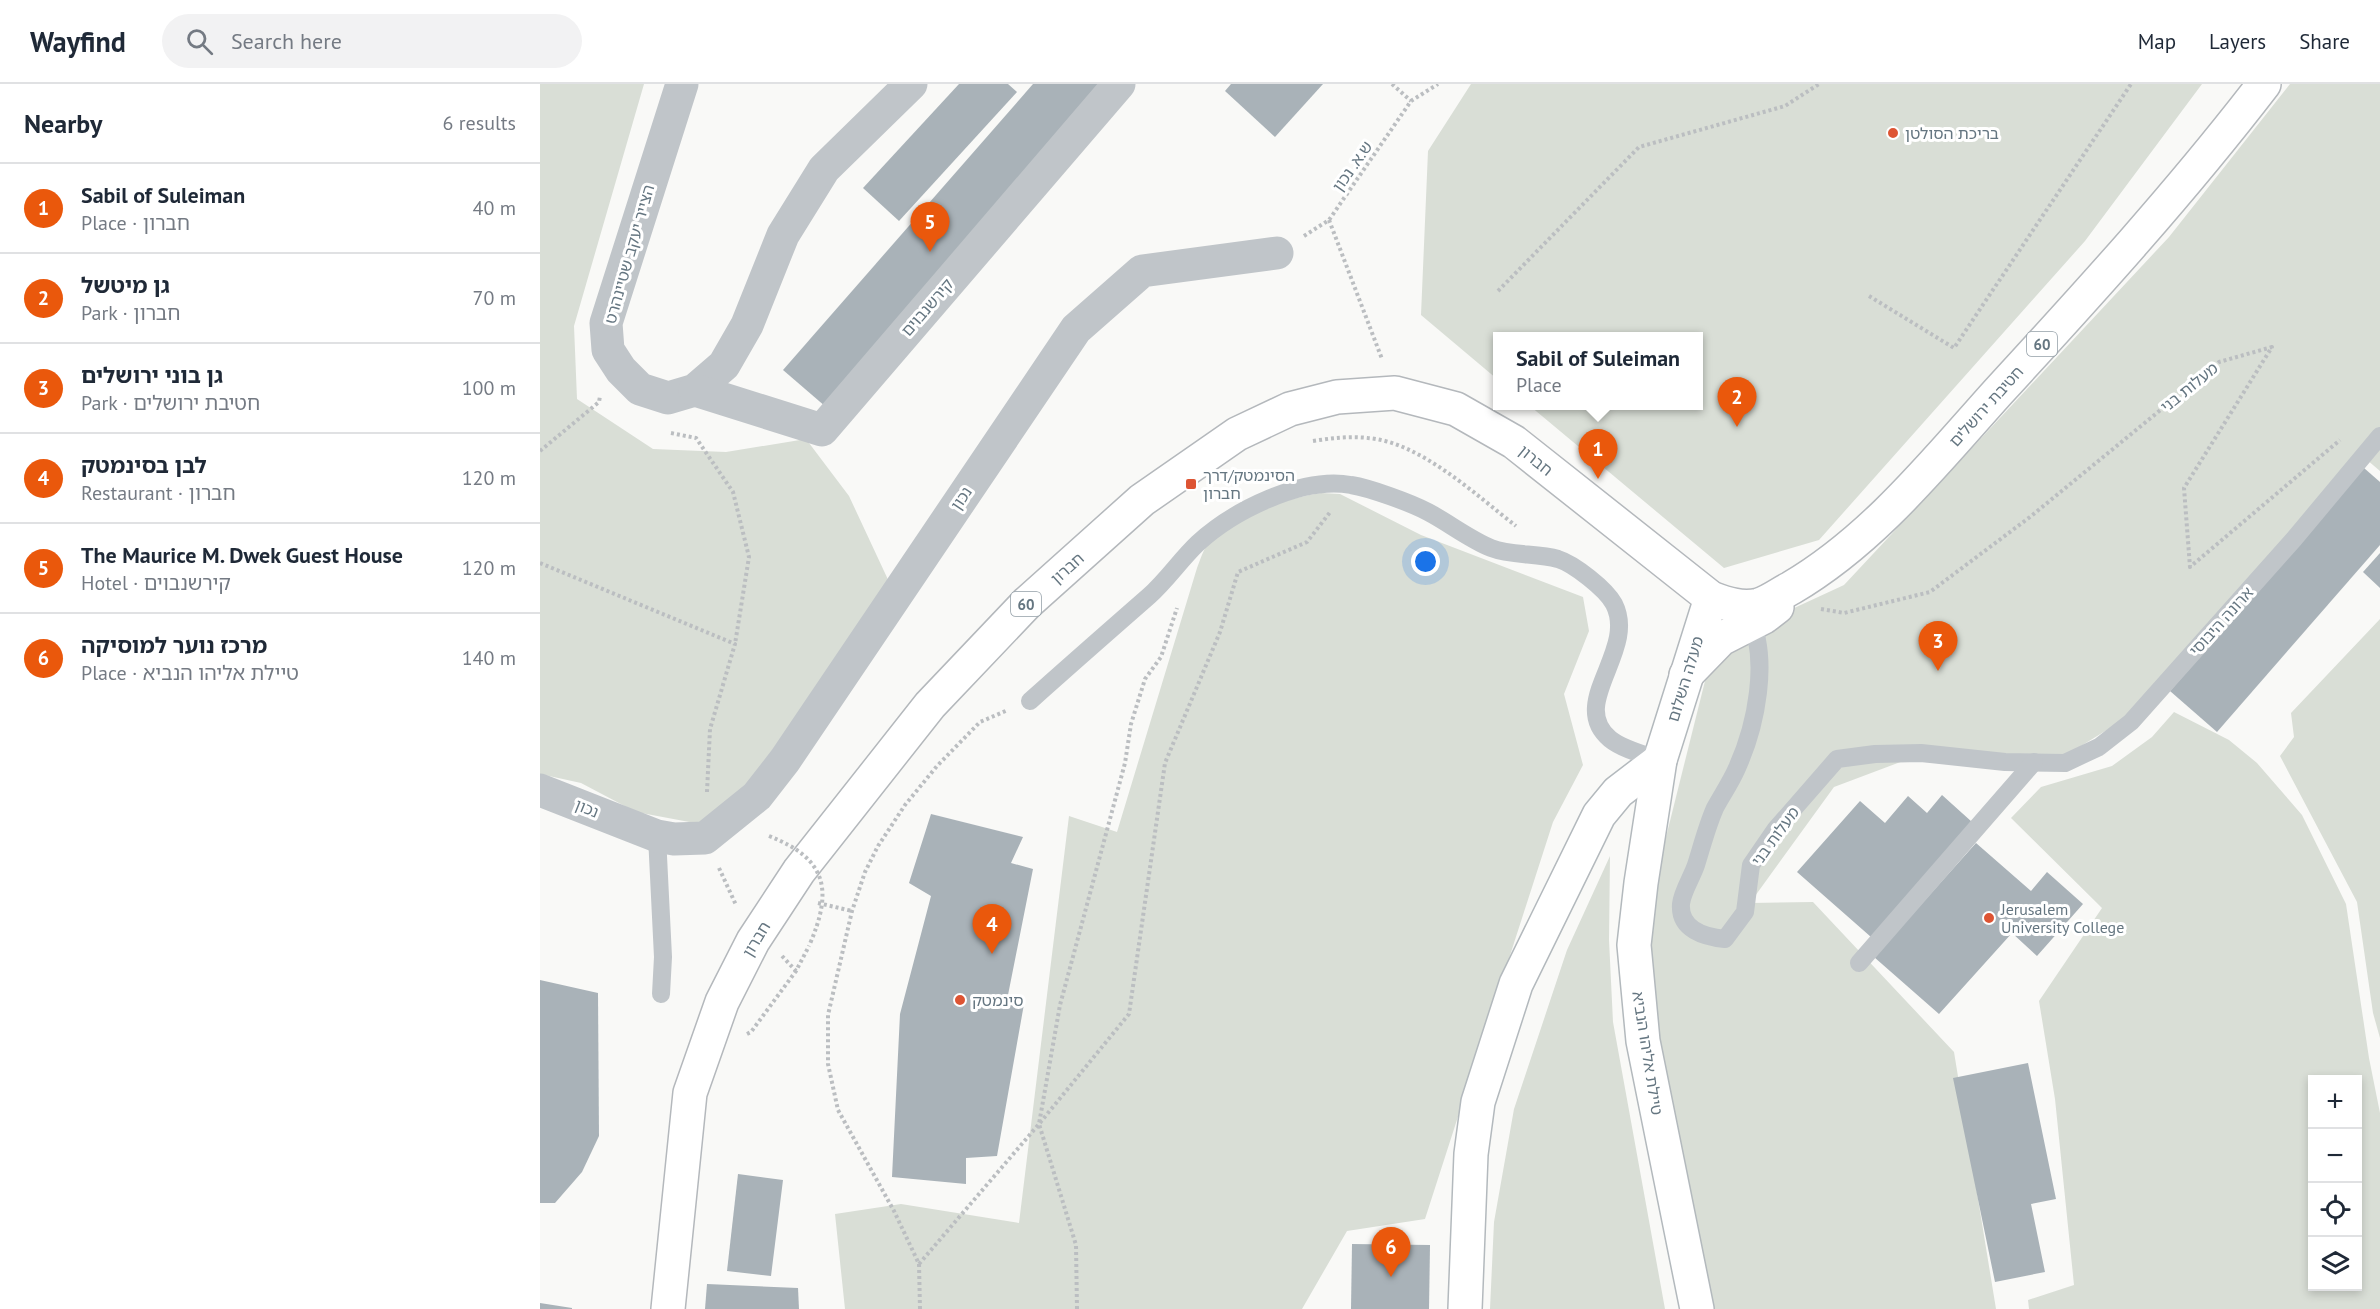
<!DOCTYPE html>
<meta charset="utf-8">
<style>
:root{--surface:#fff;--page:#f2f2f3;--text:#1f2937;--muted:#747a83;--line:#e0e1e3;--accent:#ea580c}
body{margin:0;font-family:"PT Sans","Noto Sans Hebrew",sans-serif;background:var(--page);color:var(--text)}
.controls{position:absolute;right:18px;bottom:18px;display:grid;overflow:hidden;border-radius:0px;box-shadow:0 3px 9px #0003}
.controls button{width:54px;height:54px;display:grid;place-items:center;padding:0;border:0;border-bottom:2px solid var(--line);background:var(--surface);color:var(--text);font:30px sans-serif}
.you{position:absolute;left:886px;top:478px;width:21px;height:21px;margin:-15px;border:4px solid #fff;border-radius:50%;background:#1a73e8;box-shadow:0 0 0 9px #1a73e833}
.badge{display:grid;place-items:center;width:39px;height:39px;border-radius:50%;background:var(--accent);color:#fff;font-size:20px;font-weight:700}
.pin{position:absolute;translate:-50% -50px;filter:drop-shadow(0 2px 3px #0008)}
.pin::after{content:'';position:absolute;top:32px;width:21px;height:18px;background:inherit;clip-path:polygon(0 0,100% 0,50% 100%)}
.popup{position:absolute;left:953px;top:248px;width:210px;height:78px;box-sizing:border-box;display:grid;place-content:center;border-radius:0px;background:var(--surface);filter:drop-shadow(0 2px 4px #0005);font-size:20px;white-space:nowrap;color:var(--muted)}
.popup b{font-size:22px;color:var(--text)}
.popup::after{content:'';position:absolute;left:50%;top:100%;margin-left:-12px;border:12px solid transparent;border-top-color:var(--surface)}
.list{margin:0;padding:0;list-style:none}
h2{display:flex;justify-content:space-between;align-items:center;height:78px;margin:0;padding:0 24px;font-size:26px}
h2 small{font-size:20px;font-weight:400;color:var(--muted)}
.list li{display:grid;grid-template-columns:39px 1fr auto;gap:18px;align-items:center;box-sizing:border-box;height:90px;padding:0 24px;border-top:2px solid var(--line)}
.list b{display:block;font-size:22px;white-space:nowrap}
.list p{margin:0;font-size:20px;white-space:nowrap;color:var(--muted)}
.list em{font-size:20px;font-style:normal;color:var(--muted)}
.icon{flex:none;width:33px;height:33px;fill:none;stroke:currentColor;stroke-width:2;stroke-linecap:round;stroke-linejoin:round}
.map{position:relative;flex:none;width:1840px;height:1225px;overflow:hidden}
header{display:flex;align-items:center;gap:36px;box-sizing:border-box;height:84px;padding:0 30px;background:var(--surface);border-bottom:2px solid var(--line)}
header strong{font-size:28px}
nav{display:flex;gap:33px;margin-inline-start:auto;font-size:21px}
.search{width:420px;height:54px;background:var(--page);display:flex;align-items:center;gap:15px;box-sizing:border-box;padding:0 21px;border-radius:33px;color:var(--muted);font-size:22px}
main{display:flex}
aside{flex:1;background:var(--surface)}
.map>svg:first-child{display:block}
.green{fill:#d9ded6;fill-rule:evenodd}
.building{fill:#a9b2b8}
.lines{fill:none;stroke-linecap:round;stroke-linejoin:round}
.secondary-casing{stroke:#b3b9bd;stroke-width:36}
.highway-casing{stroke:#b4b8bc;stroke-width:36}
.path{stroke:#bbbec1;stroke-width:4;stroke-dasharray:3 3;stroke-linecap:butt}
.lane{stroke:#c0c5c9;stroke-width:18}
.street{stroke:#c0c5c9;stroke-width:33}
.secondary{stroke:#fff;stroke-width:33}
.highway{stroke:#fff;stroke-width:33}
.path-bridge{stroke:#bbbec1;stroke-width:4;stroke-dasharray:3 3;stroke-linecap:butt}
.poi-dot{fill:#dd5433;stroke:#fff;stroke-width:2}
.labels{text-anchor:middle;dominant-baseline:central;stroke-width:6;stroke-linejoin:round;paint-order:stroke}
.shield{fill:#fff;stroke:#939fa7;stroke-width:1.5}
.shield-label{font-size:15px;font-weight:bold;fill:#657681}
.poi-label{font-size:16px;fill:#657681;stroke:#fff;text-anchor:start}
.street-label{font-size:16px;fill:#657681;stroke:#fff}
</style>
<header>
<strong>Wayfind</strong>
<div class="search"><svg class="icon" aria-label="search" viewBox="0 0 24 24"><circle cx="10" cy="10" r="6"/><path d="M15 15l6 6"/></svg>Search here</div>
<nav><a>Map</a><a>Layers</a><a>Share</a></nav>
</header>
<main>
<aside>
<h2>Nearby<small>6 results</small></h2>
<ul class="list">
<li><span class="badge">1</span><div><b>Sabil of Suleiman</b><p>Place · חברון</p></div><em>40 m</em></li>
<li><span class="badge">2</span><div><b>גן מיטשל</b><p>Park · חברון</p></div><em>70 m</em></li>
<li><span class="badge">3</span><div><b>גן בוני ירושלים</b><p>Park · חטיבת ירושלים</p></div><em>100 m</em></li>
<li><span class="badge">4</span><div><b>לבן בסינמטק</b><p>Restaurant · חברון</p></div><em>120 m</em></li>
<li><span class="badge">5</span><div><b>The Maurice M. Dwek Guest House</b><p>Hotel · קירשנבוים</p></div><em>120 m</em></li>
<li><span class="badge">6</span><div><b>מרכז נוער למוסיקה</b><p>Place · טיילת אליהו הנביא</p></div><em>140 m</em></li>
</ul>
</aside>
<div class="map">
<svg width="1840" height="1225" viewBox="0 0 1840 1225">
<rect width="100%" height="100%" fill="#f9f9f7"/>
<g class="green">
<path d="M0,0h104l-70,242 3,73 76,50 73,3 80,-13 43,57 42,90 -154,213 -37,25 -64,-12 -55,-29 -41,-9z"/>
<path d="M931,0h731l-117,157 -266,299 -95,28 -194,-162h168v-70h-200l-1,43 -76,-64 7,-164z"/>
<path d="M1750,0h90v387l-20,-17 -237,266 -55,34 -149,1 -85,32 -84,116 63,-1 141,150 42,257h-289l-56,-263 -6,-125 76,-304 45,4 78,-36 325,-348z"/>
<path d="M781,409l19,1 81,41 162,62 6,34 -25,63 19,71 -30,57 -128,397 -78,12 -45,78h-457l-10,-95 66,-10 118,19 50,-407 48,16 80,-264c3,-8 7,-20 12,-26 25,-26 78,-44 112,-49z"/>
<path d="M1840,535v419l-7,-25 -16,-111 -77,-146 14,-19 -3,-24z"/>
<path d="M1634,628l55,28 28,23 45,52 44,89 23,154 11,55v196h-351l-1,-9 46,-15 -19,-186 -16,-98 63,-93 -91,-90 30,-31 71,-21 40,-29zM1772,996h46v206h-46z"/>
<path d="M1070,772l-1,84 4,82 52,287h-175l4,-87 20,-113 53,-159z"/>
</g>
<g class="building">
<path d="M419,0h49l9,8 -118,129 -36,-33z"/>
<path d="M493,0h76l-283,323 -43,-37z"/>
<path d="M691,0h92l-48,53 -50,-46z"/>
<path d="M1824,384l16,14v63l-163,187 -47,-41z"/>
<path d="M1840,469v35l-17,-16z"/>
<path d="M1402,711l30,27 -101,115 -74,-65 63,-71 25,22 23,-27 19,17z"/>
<path d="M391,730l92,23 -12,26 22,6 -25,126 16,9 -27,152 -31,2v26l-74,-7 8,-163 31,-118 -22,-13z"/>
<path d="M1436,759l55,48 16,-19 36,32 -46,52 -25,-23 -73,81 -65,-57z"/>
<path d="M0,896l58,13 1,143 -17,36 -27,31h-15z"/>
<path d="M1488,979l28,136 -25,5 14,68 -50,10 -42,-204z"/>
<path d="M198,1090l45,6 -12,96 -44,-5z"/>
<path d="M812,1160l78,1 -1,64h-78z"/>
<path d="M167,1200l91,4 1,21h-94z"/>
<path d="M0,1219l32,5v1h-32z"/>
</g>
<g class="lines">
<g class="secondary-casing">
<g id="secondary">
<path d="M925,1225l6,-155 7,-52 38,-118 83,-169 19,-23 42,-32"/>
<path d="M1157,1225l-54,-268 -9,-96 7,-62 19,-123 51,-162"/>
</g>
</g>
<g class="highway-casing">
<g id="highway">
<path d="M1146,591l35,-36 43,-22 13,-10"/>
<path d="M128,1225l22,-216 32,-91 31,-61 46,-70 131,-166 97,-102 115,-103 95,-66 53,-25 47,-12 58,-4 61,16 58,33 197,156c16,6 31,11 48,7 12,-4 22,-12 32,-17 82,-48 144,-126 207,-196 92,-100 183,-200 266,-308"/>
</g>
</g>
<g class="path">
<path d="M852,0l19,17"/>
<path d="M789,136l53,139"/>
<path d="M764,152l25,-16 82,-119 27,-17"/>
<path d="M958,207l141,-144 146,-41 34,-22"/>
<path d="M1329,212l85,52 177,-264"/>
<path d="M131,349l25,5 37,54 16,65 -14,87"/>
<path d="M773,357c19,-3 37,-5 55,-3 52,4 108,57 148,88"/>
<path d="M0,367l59,-49 1,-6"/>
<path d="M0,479l195,81 -25,85 -3,63"/>
<path d="M1281,525l23,4 86,-21 100,-75 189,-155 53,-15 -88,141 6,79 150,-127"/>
<path d="M179,784l17,37"/>
<path d="M278,819l34,8"/>
<path d="M242,872l14,15"/>
<path d="M207,950l4,-2 45,-61 13,-25"/>
<path d="M379,1180l120,-140 21,-119 65,-242 6,-39 14,-45 16,-22 16,-49"/>
<path d="M380,1225l-1,-45 -25,-53 -56,-101 -10,-46v-49l24,-104 13,-39 13,-26 27,-41 32,-39 43,-44 28,-12"/>
<path d="M537,1225l-1,-64 -37,-121 90,-110 36,-251 55,-131 18,-60 69,-30 24,-31"/>
</g>
<g class="lane">
<path d="M1209,532c21,43 7,110 -12,152 -6,14 -15,27 -22,40 -8,18 -13,38 -19,57 -4,12 -14,27 -15,39 -2,26 24,33 44,35l20,-27 6,-47 24,-35 62,-71 38,-5 46,-1 84,9 60,1 34,-16 32,-25 163,-183 86,-103"/>
<path d="M490,617c39,-35 79,-70 119,-105 18,-16 32,-37 49,-53 35,-32 104,-67 153,-58 19,3 60,18 77,27 21,11 41,27 63,36 20,8 46,5 67,11 16,5 48,30 56,45 24,47 -47,99 -4,135 12,10 35,16 50,21"/>
<path d="M117,752l6,121 -2,37"/>
<path d="M1319,879l175,-201"/>
</g>
<g class="street">
<path d="M142,0l-76,239 2,27 13,20 19,19 28,9 27,-8 29,-25 23,-40 36,-90 41,-66 87,-85"/>
<path d="M155,306l127,40 297,-346"/>
<path d="M0,706l117,46 17,3 31,-1 52,-42 28,-36 291,-431 66,-58 135,-18"/>
</g>
<use href="#secondary" class="secondary"/>
<use href="#highway" class="highway"/>
<path class="path-bridge" d="M229,752c59,23 64,55 40,110"/>
</g>
<g class="poi-dot">
<circle cx="1353" cy="49" r="6"/>
<rect x="645" y="394" width="12" height="12" rx="3"/>
<circle cx="1449" cy="834" r="6"/>
<circle cx="420" cy="916" r="6"/>
</g>
<g class="labels">
<g class="shield">
<rect x="1487" y="248" width="30" height="24" rx="4.5"/>
<rect x="471" y="508" width="30" height="24" rx="4.5"/>
</g>
<g class="shield-label">
<text x="1502" y="260">60</text>
<text x="486" y="520">60</text>
</g>
<g class="poi-label">
<text x="1365" y="49">בריכת הסולטן</text>
<text x="663" y="391">הסינמטק/דרך<tspan x="663" dy="18">חברון</tspan></text>
<text x="1461" y="825">Jerusalem<tspan x="1461" dy="18">University College</tspan></text>
<text x="432" y="916">סינמטק</text>
</g>
<g class="street-label">
<text transform="translate(812 82) rotate(-55)">ש.א. נכון</text>
<text transform="translate(89 170) rotate(-74)">הצייר יעקב שטיינהרט</text>
<text transform="translate(387 223) rotate(-49)">קירשנבוים</text>
<text transform="translate(1649 303) rotate(-39)">מעלות בני</text>
<text transform="translate(1446 322) rotate(-48)">חטיבת ירושלים</text>
<text transform="translate(996 376) rotate(39)">חברון</text>
<text transform="translate(421 414) rotate(-56)">נכון</text>
<text transform="translate(527 484) rotate(-42)">חברון</text>
<text transform="translate(1681 537) rotate(-48)">ארונה היבוסי</text>
<text transform="translate(1145 595) rotate(-73)">מעלה השלום</text>
<text transform="translate(47 724) rotate(22)">נכון</text>
<text transform="translate(1235 752) rotate(-54)">מעלות בני</text>
<text transform="translate(216 855) rotate(-59)">חברון</text>
<text transform="translate(1108 969) rotate(81)">טיילת אליהו הנביא</text>
</g>
</g>
</svg>
<div class="controls">
<button>+</button>
<button>−</button>
<button><svg class="icon" aria-label="locate" viewBox="0 0 24 24"><circle cx="12" cy="12" r="6"/><path d="M12 2v4M12 18v4M2 12h4M18 12h4"/></svg></button>
<button><svg class="icon" aria-label="layers" viewBox="0 0 24 24"><path d="M12 4l9 5-9 5-9-5zM3 14l9 5 9-5"/></svg></button>
</div>
<div class="you"></div>
<div class="pin badge" style="left:1058px;top:395px">1</div>
<div class="popup"><b>Sabil of Suleiman</b>Place</div>
<div class="pin badge" style="left:1197px;top:343px">2</div>
<div class="pin badge" style="left:1398px;top:587px">3</div>
<div class="pin badge" style="left:452px;top:870px">4</div>
<div class="pin badge" style="left:390px;top:168px">5</div>
<div class="pin badge" style="left:851px;top:1193px">6</div>
</div>
</main>
